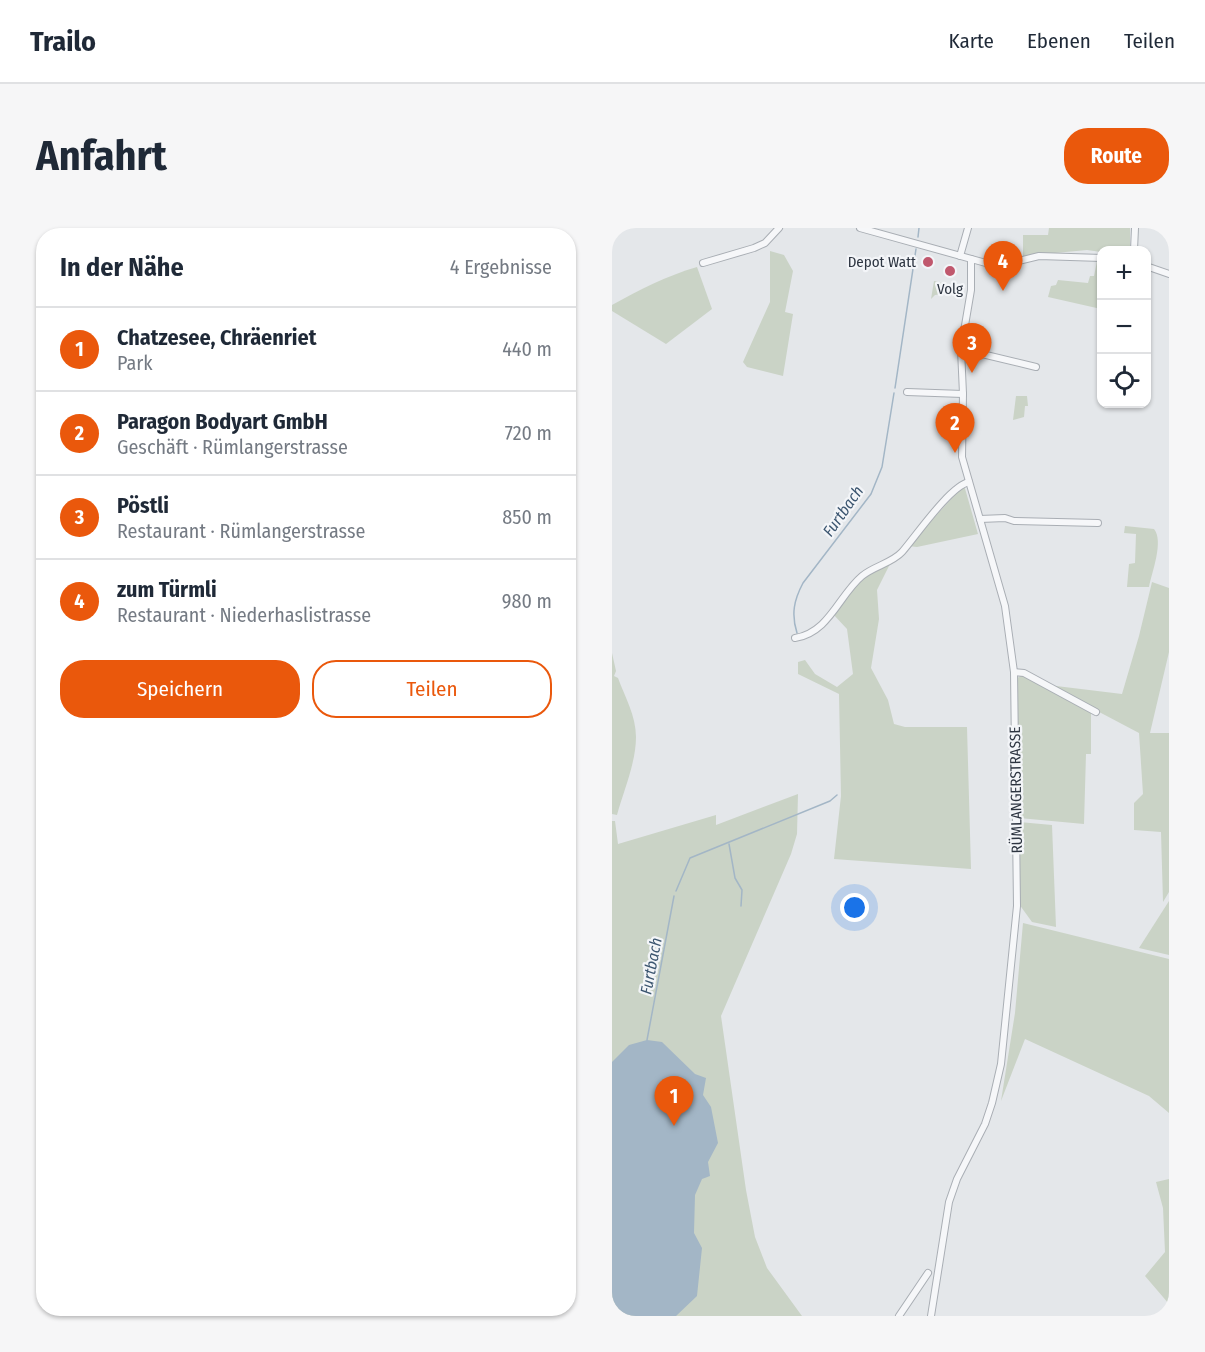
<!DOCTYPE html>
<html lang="de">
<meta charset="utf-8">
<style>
:root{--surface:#fff;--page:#f6f6f7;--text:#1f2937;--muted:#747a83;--line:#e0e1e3;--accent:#ea580c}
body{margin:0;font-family:"Fira Sans Condensed",sans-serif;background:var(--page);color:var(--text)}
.controls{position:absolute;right:18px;top:18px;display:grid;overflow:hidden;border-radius:12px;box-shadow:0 2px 4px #0004}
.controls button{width:54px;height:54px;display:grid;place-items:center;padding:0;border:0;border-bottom:2px solid var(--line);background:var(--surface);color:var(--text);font:30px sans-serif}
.you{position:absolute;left:243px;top:680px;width:21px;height:21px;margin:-15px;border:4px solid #fff;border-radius:50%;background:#1a73e8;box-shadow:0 0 0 9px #1a73e833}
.badge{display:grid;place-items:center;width:39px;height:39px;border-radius:50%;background:var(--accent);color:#fff;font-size:20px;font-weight:700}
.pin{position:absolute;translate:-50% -50px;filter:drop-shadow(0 2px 3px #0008)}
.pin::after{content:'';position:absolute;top:32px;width:21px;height:18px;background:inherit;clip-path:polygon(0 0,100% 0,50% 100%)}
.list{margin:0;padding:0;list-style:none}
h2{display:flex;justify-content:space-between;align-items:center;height:78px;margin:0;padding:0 24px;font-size:26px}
h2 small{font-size:20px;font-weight:400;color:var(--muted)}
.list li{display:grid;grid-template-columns:39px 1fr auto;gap:18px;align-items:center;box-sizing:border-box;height:84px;padding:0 24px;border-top:2px solid var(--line)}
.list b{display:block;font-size:22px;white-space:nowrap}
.list p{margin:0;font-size:20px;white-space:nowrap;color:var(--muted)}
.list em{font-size:20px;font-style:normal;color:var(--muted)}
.actions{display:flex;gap:12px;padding:18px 24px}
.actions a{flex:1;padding:14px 0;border:2px solid var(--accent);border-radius:24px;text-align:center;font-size:21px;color:var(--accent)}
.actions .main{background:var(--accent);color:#fff}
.icon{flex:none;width:33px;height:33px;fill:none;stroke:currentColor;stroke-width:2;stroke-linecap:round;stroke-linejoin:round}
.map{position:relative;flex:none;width:557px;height:1088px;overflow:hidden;border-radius:24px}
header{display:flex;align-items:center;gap:36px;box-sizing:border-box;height:84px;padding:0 30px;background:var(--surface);border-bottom:2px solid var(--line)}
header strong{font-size:28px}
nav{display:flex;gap:33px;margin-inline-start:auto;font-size:21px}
.intro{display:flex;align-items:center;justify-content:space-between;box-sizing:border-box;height:144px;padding:0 36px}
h1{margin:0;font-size:42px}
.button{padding:15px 27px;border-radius:24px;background:var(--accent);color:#fff;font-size:21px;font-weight:700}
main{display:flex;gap:36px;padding:0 36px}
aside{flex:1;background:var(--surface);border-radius:24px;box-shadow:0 2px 4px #0004}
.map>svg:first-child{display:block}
.green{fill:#cad3c6}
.water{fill:#a3b6c6}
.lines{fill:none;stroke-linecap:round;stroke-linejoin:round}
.stream{stroke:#a3b6c6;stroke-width:1.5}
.minor-casing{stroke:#a9aeb4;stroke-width:8}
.minor{stroke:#f6f7f9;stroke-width:6}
.poi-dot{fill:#c0586d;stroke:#f3f5f8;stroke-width:2}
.labels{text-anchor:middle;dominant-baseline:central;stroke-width:4.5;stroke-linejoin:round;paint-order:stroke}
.poi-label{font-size:15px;fill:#2d3541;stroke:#f3f5f8;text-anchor:end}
.street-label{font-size:15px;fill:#2d3541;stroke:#f3f5f8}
.water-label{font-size:16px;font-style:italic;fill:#3c5670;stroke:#f3f5f8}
</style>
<header>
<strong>Trailo</strong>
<nav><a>Karte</a><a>Ebenen</a><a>Teilen</a></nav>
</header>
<div class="intro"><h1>Anfahrt</h1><a class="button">Route</a></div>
<main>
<aside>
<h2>In der Nähe<small>4 Ergebnisse</small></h2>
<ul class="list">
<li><span class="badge">1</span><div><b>Chatzesee, Chräenriet</b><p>Park</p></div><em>440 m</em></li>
<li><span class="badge">2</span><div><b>Paragon Bodyart GmbH</b><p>Geschäft · Rümlangerstrasse</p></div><em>720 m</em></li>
<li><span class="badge">3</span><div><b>Pöstli</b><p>Restaurant · Rümlangerstrasse</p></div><em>850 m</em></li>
<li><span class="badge">4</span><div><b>zum Türmli</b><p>Restaurant · Niederhaslistrasse</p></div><em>980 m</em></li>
</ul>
<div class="actions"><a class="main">Speichern</a><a>Teilen</a></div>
</aside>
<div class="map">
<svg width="557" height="1088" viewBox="0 0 557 1088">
<rect width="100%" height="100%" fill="#e4e7ea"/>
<g class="green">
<path d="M437,0h81v22h-28l-1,2 -14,-2 -64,6v-21h25z"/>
<path d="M158,23l14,4 9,16 -8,41 8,2 -10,62 -36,-9 -4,-5 27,-60z"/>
<path d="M485,33l4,1v47l-53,-12 3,-11 5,-1 2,-5 30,3 2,-7h4z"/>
<path d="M85,39l15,42 -46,35 -54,-33v-6c27,-15 54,-29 85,-38z"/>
<path d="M322,53l17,4v4l-5,1 -4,4 -7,1 -4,4z"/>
<path d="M404,168h11l1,10h-3l-1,11 -11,3z"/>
<path d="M352,257l14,49 -61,13 -9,-1z"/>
<path d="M513,298l29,3c10,12 -2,43 -5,58h-22l2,-23 6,-1 1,-29 -12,-1z"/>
<path d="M280,332l-15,30 2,29 -8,49 17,32 6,24 11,3h62l4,142 -137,-10 7,-63 -2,-102 -41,-20v-12l7,-2 10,14 22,13 16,-13 -6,-45 -14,-15 28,-35z"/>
<path d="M540,354l17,6v64l-19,81h19v159l-6,10 -2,-70 -27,-2v-27l9,-9 -4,-61 -91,-48 74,9 17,-58z"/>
<path d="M0,425l4,18 -2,5 4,2c7,19 18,38 18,59 0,25 -12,53 -19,78l-5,-1z"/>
<path d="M410,447l69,35v44h-5l-2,70 -65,-6 -3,-139z"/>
<path d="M186,566l-1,40 -6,20 -70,162 25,174 9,47 12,31 35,48h-190v-495h3l3,23 98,-29v10z"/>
<path d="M407,594l33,3 4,102 -24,-5 -13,-18z"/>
<path d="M557,673v54l-30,-7z"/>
<path d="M411,695l146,36v154l-20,-17 -124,-57 -24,62 14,-88z"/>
<path d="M557,951v125l-24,-28 20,-24 -2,-44 -7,-26z"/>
</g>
<path class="water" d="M35,812l15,2 33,32 11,4 -3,17 8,12 7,36 -10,19 2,14 -8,3 -7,16 -1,38 8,15 -5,48 -21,20h-64v-254l17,-17z"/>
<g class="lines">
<g class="stream">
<path d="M306,9l1,-9"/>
<path d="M283,160l21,-139"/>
<path d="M185,405c-6,-19 -3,-33 6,-50l68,-89 11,-27 12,-74"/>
<path d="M117,616l6,34 7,12 -1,16"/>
<path d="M64,663l14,-33 140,-57 7,-6"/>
<path d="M35,812l27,-144"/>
</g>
<g class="minor-casing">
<g id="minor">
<path d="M248,0l133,37 13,-1 33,-8 63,2"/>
<path d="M522,22l1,-22"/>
<path d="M348,28l8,-28"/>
<path d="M91,35l51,-15 11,-5 14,-15"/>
<path d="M534,38l23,8"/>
<path d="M349,121l75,18"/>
<path d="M295,164l56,2"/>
<path d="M368,291l25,-1 9,3 84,2"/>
<path d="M183,410c34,-5 44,-43 67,-62 12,-10 30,-13 40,-24 14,-16 48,-66 67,-70"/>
<path d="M402,444l10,1 72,39"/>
<path d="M287,1088l29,-43"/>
<path d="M319,1088l18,-114 8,-23 28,-55 7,-21 9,-39 16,-158 -3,-234 -9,-66 -43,-149 1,-63 -2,-45 10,-59v-31"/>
</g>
</g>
<use href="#minor" class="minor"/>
</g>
<g class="poi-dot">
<circle cx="316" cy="34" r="6"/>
<circle cx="338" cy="43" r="6"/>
</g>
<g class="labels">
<g class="poi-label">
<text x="304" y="34">Depot Watt</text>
<text x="338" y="61" text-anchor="middle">Volg</text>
</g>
<g class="street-label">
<text transform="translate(404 562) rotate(-91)">RÜMLANGERSTRASSE</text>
</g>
<g class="water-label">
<text transform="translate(231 283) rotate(-55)">Furtbach</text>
<text transform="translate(39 738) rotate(-79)">Furtbach</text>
</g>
</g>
</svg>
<div class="controls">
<button>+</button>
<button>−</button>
<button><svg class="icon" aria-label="locate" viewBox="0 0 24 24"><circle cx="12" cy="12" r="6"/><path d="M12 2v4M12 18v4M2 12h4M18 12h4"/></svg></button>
</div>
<div class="you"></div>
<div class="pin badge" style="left:62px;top:898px">1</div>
<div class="pin badge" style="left:343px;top:225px">2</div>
<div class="pin badge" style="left:360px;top:145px">3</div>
<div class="pin badge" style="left:391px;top:63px">4</div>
</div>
</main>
